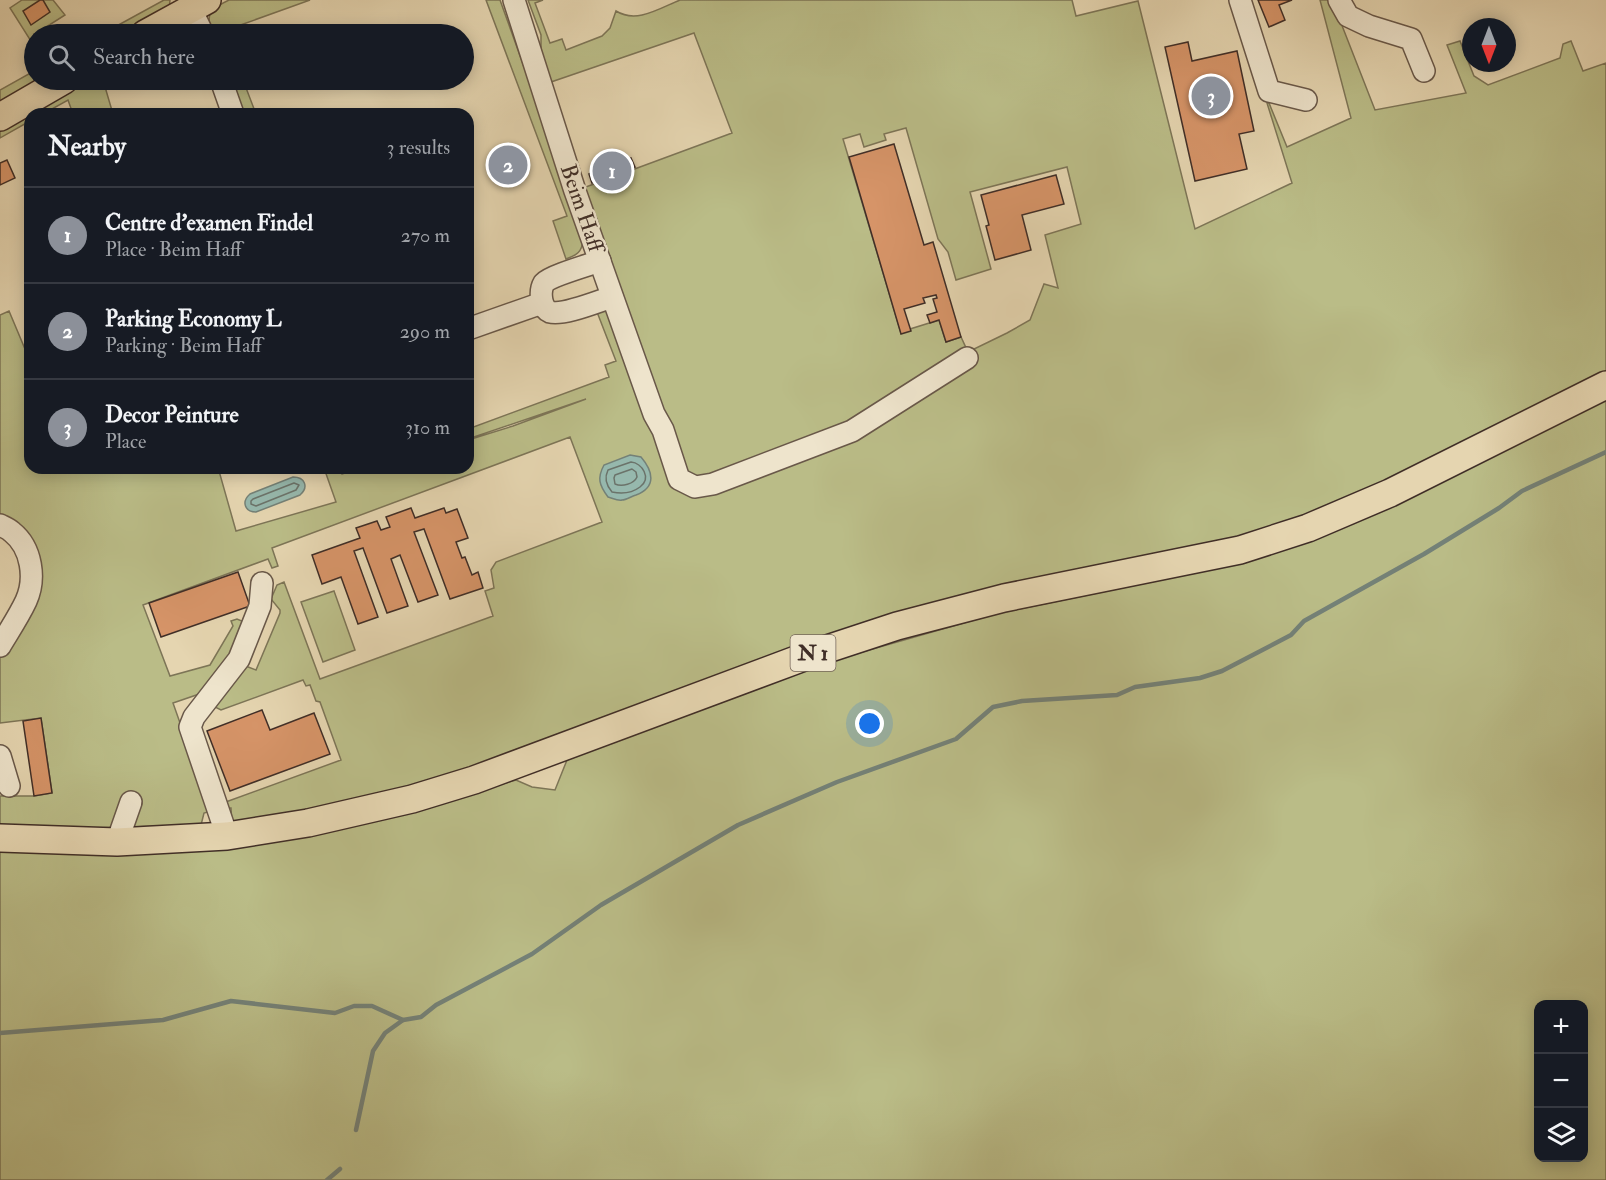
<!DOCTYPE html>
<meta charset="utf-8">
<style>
:root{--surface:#171b24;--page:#20242c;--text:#f1f3f6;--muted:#9ea1a6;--line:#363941;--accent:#8c9099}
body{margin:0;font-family:"IM FELL Double Pica",serif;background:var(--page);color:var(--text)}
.controls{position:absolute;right:18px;bottom:18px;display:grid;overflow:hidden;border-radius:12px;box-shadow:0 3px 15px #0003}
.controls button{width:54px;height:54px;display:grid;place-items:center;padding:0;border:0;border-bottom:2px solid var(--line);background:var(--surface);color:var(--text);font:30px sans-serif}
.compass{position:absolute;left:1462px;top:18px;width:54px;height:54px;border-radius:50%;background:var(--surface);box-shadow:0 3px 15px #0003;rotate:180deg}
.you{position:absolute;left:870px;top:724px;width:21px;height:21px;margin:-15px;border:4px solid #fff;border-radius:50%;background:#1a73e8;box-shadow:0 0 0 9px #1a73e833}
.badge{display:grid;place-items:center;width:39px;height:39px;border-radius:50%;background:var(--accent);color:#fff;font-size:20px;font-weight:700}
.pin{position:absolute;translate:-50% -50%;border:3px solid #fff;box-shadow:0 2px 6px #0006}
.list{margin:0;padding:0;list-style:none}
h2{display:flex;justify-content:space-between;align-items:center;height:78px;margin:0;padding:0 24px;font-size:26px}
h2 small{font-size:20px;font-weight:400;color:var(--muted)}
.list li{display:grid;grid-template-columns:39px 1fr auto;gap:18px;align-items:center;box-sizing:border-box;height:96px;padding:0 24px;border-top:2px solid var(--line)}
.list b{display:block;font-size:22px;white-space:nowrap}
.list p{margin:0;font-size:20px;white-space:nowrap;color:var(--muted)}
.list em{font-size:20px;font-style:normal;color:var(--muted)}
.icon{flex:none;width:33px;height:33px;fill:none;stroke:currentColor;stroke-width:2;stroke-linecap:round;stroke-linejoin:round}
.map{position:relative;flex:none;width:1606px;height:1180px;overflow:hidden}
.search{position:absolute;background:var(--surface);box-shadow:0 3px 15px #0003;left:24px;top:24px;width:450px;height:66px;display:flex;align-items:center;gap:15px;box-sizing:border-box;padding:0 21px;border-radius:33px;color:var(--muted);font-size:22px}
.panel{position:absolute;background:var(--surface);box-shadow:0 3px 15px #0003;left:24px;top:108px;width:450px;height:366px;border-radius:18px}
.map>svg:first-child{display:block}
.green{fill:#babc87;stroke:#7d7557;stroke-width:1.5;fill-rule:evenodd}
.water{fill:#96b8ad;stroke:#748177;stroke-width:1.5}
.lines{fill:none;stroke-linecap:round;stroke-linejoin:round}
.shore{stroke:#6b736a;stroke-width:1.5}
.stream{stroke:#748177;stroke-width:4.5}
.building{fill:#d69468;stroke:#402e27;stroke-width:1.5}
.minor-casing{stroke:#695849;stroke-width:24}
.major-casing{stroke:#402e27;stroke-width:30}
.minor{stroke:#eee4cc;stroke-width:21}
.major{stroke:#e5d5b0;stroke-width:27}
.labels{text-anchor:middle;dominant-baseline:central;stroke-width:5;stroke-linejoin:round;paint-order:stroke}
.shield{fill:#eee4cc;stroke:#746558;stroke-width:1.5}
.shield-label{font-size:21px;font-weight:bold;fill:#402e27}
.street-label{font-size:22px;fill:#402e27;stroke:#eee4cc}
</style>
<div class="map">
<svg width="1606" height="1180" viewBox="0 0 1606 1180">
<rect width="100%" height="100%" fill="#e5d5b0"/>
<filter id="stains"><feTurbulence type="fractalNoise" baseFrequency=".00333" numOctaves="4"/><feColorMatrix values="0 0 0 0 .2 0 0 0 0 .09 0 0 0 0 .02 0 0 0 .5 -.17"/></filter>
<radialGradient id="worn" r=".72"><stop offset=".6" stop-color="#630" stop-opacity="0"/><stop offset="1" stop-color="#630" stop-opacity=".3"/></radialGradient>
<g class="green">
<path d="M22,0h31l12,15 -19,12 3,7h-15v12l-24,-38z"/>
<path d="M164,0h6l-1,10 -44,24h-23z"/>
<path d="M229,0h81l-75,27 3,7h-26c-7,-21 -2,-25 17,-34z"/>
<path d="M486,0h14l32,89 51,151c-1,12 -6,15 -17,19l-13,-38 14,-5z"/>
<path d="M528,0h15l-8,3 15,40 12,-4 4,11 36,-14 8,-8 6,-17c21,13 44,-3 64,-11h392l4,16 62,-15 57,228 97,-46 -25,-80h2l18,44 64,-29 -31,-118h12l43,110 91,-17 -19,-48 13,-4 14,35 14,9 72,-27 3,-14 8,-3 12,30 23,-8v313l-260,125 -63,25 -94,26 -211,42 -508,177 -162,43 -76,10 -1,-16h-6l-2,-5 118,-43 -21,-58 -4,-1 -6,-16 -4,1 -3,-6 -82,30 -6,-3 -1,-3 29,-39 13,5 24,-57v-3l-9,-11 6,-14 7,-3 36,97 173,-63 -8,-25 9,-3 -3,-18 5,-8 106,-40 -32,-85 -298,111 6,18 -6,2 -4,-9 -125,46 27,71 40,-11 23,-39 -2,-5 6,-2 5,2 3,5 -10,26 -30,40 -32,11 38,108 -7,2 -3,12 -144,4 -57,-2v-31h34l18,-3 -11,-75 -41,5v-77l32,-64 -19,-50 -13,-18v-199l9,-4 21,50v107h191l-2,3 17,60 100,-29 -12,-34h15l3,6 17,-6h109v-28l45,-14 73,-27 -118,40v-10l141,-52 -4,-12 11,-4 -19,-49 -26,9 -1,-3 36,-11 -31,-116 157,-58 -38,-100 -143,49 -10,-23v-24zM906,128l32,111 10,13 8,28 35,-11 -21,-77 97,-25 14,57 -36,11 13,53 -14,-4 -14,36 -23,13 -39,19 -7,-15 -15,5 -7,-22 -29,9 -9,4 -58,-194 17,-5 4,13 22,-7 -2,-6z"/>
<path d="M34,71v9h13l-47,30v-20z"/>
<path d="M86,80h17l10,34h-40l-5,-14 -25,14h-13v7l-30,17v-10z"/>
<path d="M227,80h16l13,34h-17z"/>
<path d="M1606,398v782h-1606v-330l461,-54 55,-16 16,7 23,3 12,-30 232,-90 196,-56 248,-51zM1538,1004h46v154h-46z"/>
<path d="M334,591l21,59 -32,12 -22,-60z"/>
</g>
<g class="water">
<path d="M630,455l11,2c12,14 16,30 -5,38 -4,1 -10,5 -14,5 -4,1 -10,-2 -14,-3 -9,-12 -11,-19 -4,-32z"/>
<path d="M293,477c12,0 16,10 7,18l-44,17c-11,0 -15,-10 -6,-18z"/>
</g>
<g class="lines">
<g class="shore">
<path d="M631,462c11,1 21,16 9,25 -8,6 -19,7 -28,5 -6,-7 -8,-14 -4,-22z"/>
<path d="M632,469l4,3 1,5c-3,7 -15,10 -22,7l-1,-6 1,-3z"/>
<path d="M294,483l5,2 -3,5 -40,16 -5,-2v-3l2,-2z"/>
</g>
<g class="stream">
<path d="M0,1033l163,-13 68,-19 104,12 19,-7h18l31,14"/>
<path d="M356,1130l17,-79 12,-18 18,-13 18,-3 15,-12 96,-51 69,-49 137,-80 99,-43 119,-43 37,-32 29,-6 95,-6 18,-8 65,-9 22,-7 69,-36 13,-14 120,-67 75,-46 23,-17 84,-39"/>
<path d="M327,1180l13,-11"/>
</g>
</g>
<g class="building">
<path d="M40,0h3l7,12 -19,13 -8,-14z"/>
<path d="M1258,0h34l-13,5 6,15 -16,7z"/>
<path d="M1188,42l4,19 45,-10 17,80 -15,3 8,35 -52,12 -30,-134z"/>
<path d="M894,144l30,101 9,-3 28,95 -15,5 -7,-22 -9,3 -3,-8 10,-3 -4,-13 4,-1 -1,-3 -13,3 2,5 -21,6 7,22 -10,3 -52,-177z"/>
<path d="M631,158l4,9 -43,16 -3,-9z"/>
<path d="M7,160l8,18 -15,7v-22z"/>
<path d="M1056,175l8,29 -42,11 9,35 -36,10 -9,-34 3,-1 -8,-30z"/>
<path d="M411,508l4,10 29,-10 2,5 11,-4 11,29 -12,4 6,16 3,-1 7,18 6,-3 5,16 -33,11 -26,-70 -10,3 24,63 -20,7 -18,-47 -9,4 17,47 -21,7 -24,-65 -9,3 24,66 -20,7 -17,-47 -19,7 -10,-29 48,-17 -4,-10 21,-7 4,9 9,-3 -4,-10z"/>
<path d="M238,572l12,34 -89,31 -12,-34z"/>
<path d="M262,710l8,20 44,-17 16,41 -100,37 -23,-60z"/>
<path d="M41,718l11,75 -18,3 -11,-75z"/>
</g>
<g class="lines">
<g class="minor-casing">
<g id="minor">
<path d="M514,0l61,191 79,223 9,16 16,49 16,8 18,-3 139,-53 115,-73"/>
<path d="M1240,0l29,91 37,9"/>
<path d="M1339,0l9,16 21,10 42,13 13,32"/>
<path d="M191,9l12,25"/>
<path d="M221,80l12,34"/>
<path d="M600,261c-11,4 -50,15 -56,22 -3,5 -3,13 -2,18 1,4 3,9 8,11 13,4 49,-11 62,-15"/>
<path d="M468,329l74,-26"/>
<path d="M0,525c4,2 9,4 12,7 20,16 24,47 14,69 -7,15 -17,30 -26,45"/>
<path d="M0,756l9,30"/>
<path d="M227,836l-37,-109 4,-10 45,-58 21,-53 2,-23"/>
<path d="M117,842l14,-40"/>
</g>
</g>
<g class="major-casing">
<g id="major">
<path d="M145,34l62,-34"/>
<path d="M0,117l64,-37"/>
<path d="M0,838l117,4 110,-6 81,-13 104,-24 62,-19 338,-126 85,-28 107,-28 236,-48 68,-22 82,-35 216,-108"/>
</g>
</g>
<use href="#minor" class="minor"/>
<use href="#major" class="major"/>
</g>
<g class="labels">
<rect class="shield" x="790.5" y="635" width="45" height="36" rx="4.5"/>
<g class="shield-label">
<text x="813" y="653">N 1</text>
</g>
<g class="street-label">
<text transform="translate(582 208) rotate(71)">Beim Haff</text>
</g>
</g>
<rect width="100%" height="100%" filter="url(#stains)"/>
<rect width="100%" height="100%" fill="url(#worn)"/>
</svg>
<div class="controls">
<button>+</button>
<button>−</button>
<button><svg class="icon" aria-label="layers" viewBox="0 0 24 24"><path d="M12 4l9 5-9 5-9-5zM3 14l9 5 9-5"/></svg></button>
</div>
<svg class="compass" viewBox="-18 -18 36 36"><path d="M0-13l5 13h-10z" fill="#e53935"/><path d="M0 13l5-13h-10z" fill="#9ea1a6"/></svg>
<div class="you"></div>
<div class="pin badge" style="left:612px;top:171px">1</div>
<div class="pin badge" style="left:508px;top:165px">2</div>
<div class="pin badge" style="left:1211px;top:96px">3</div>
<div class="search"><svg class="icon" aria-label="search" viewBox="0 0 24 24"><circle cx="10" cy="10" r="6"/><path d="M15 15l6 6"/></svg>Search here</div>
<section class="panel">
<h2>Nearby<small>3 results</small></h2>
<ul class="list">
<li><span class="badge">1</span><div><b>Centre d'examen Findel</b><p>Place · Beim Haff</p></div><em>270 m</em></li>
<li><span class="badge">2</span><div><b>Parking Economy L</b><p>Parking · Beim Haff</p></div><em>290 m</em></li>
<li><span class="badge">3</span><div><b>Decor Peinture</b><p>Place</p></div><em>310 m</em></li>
</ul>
</section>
</div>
